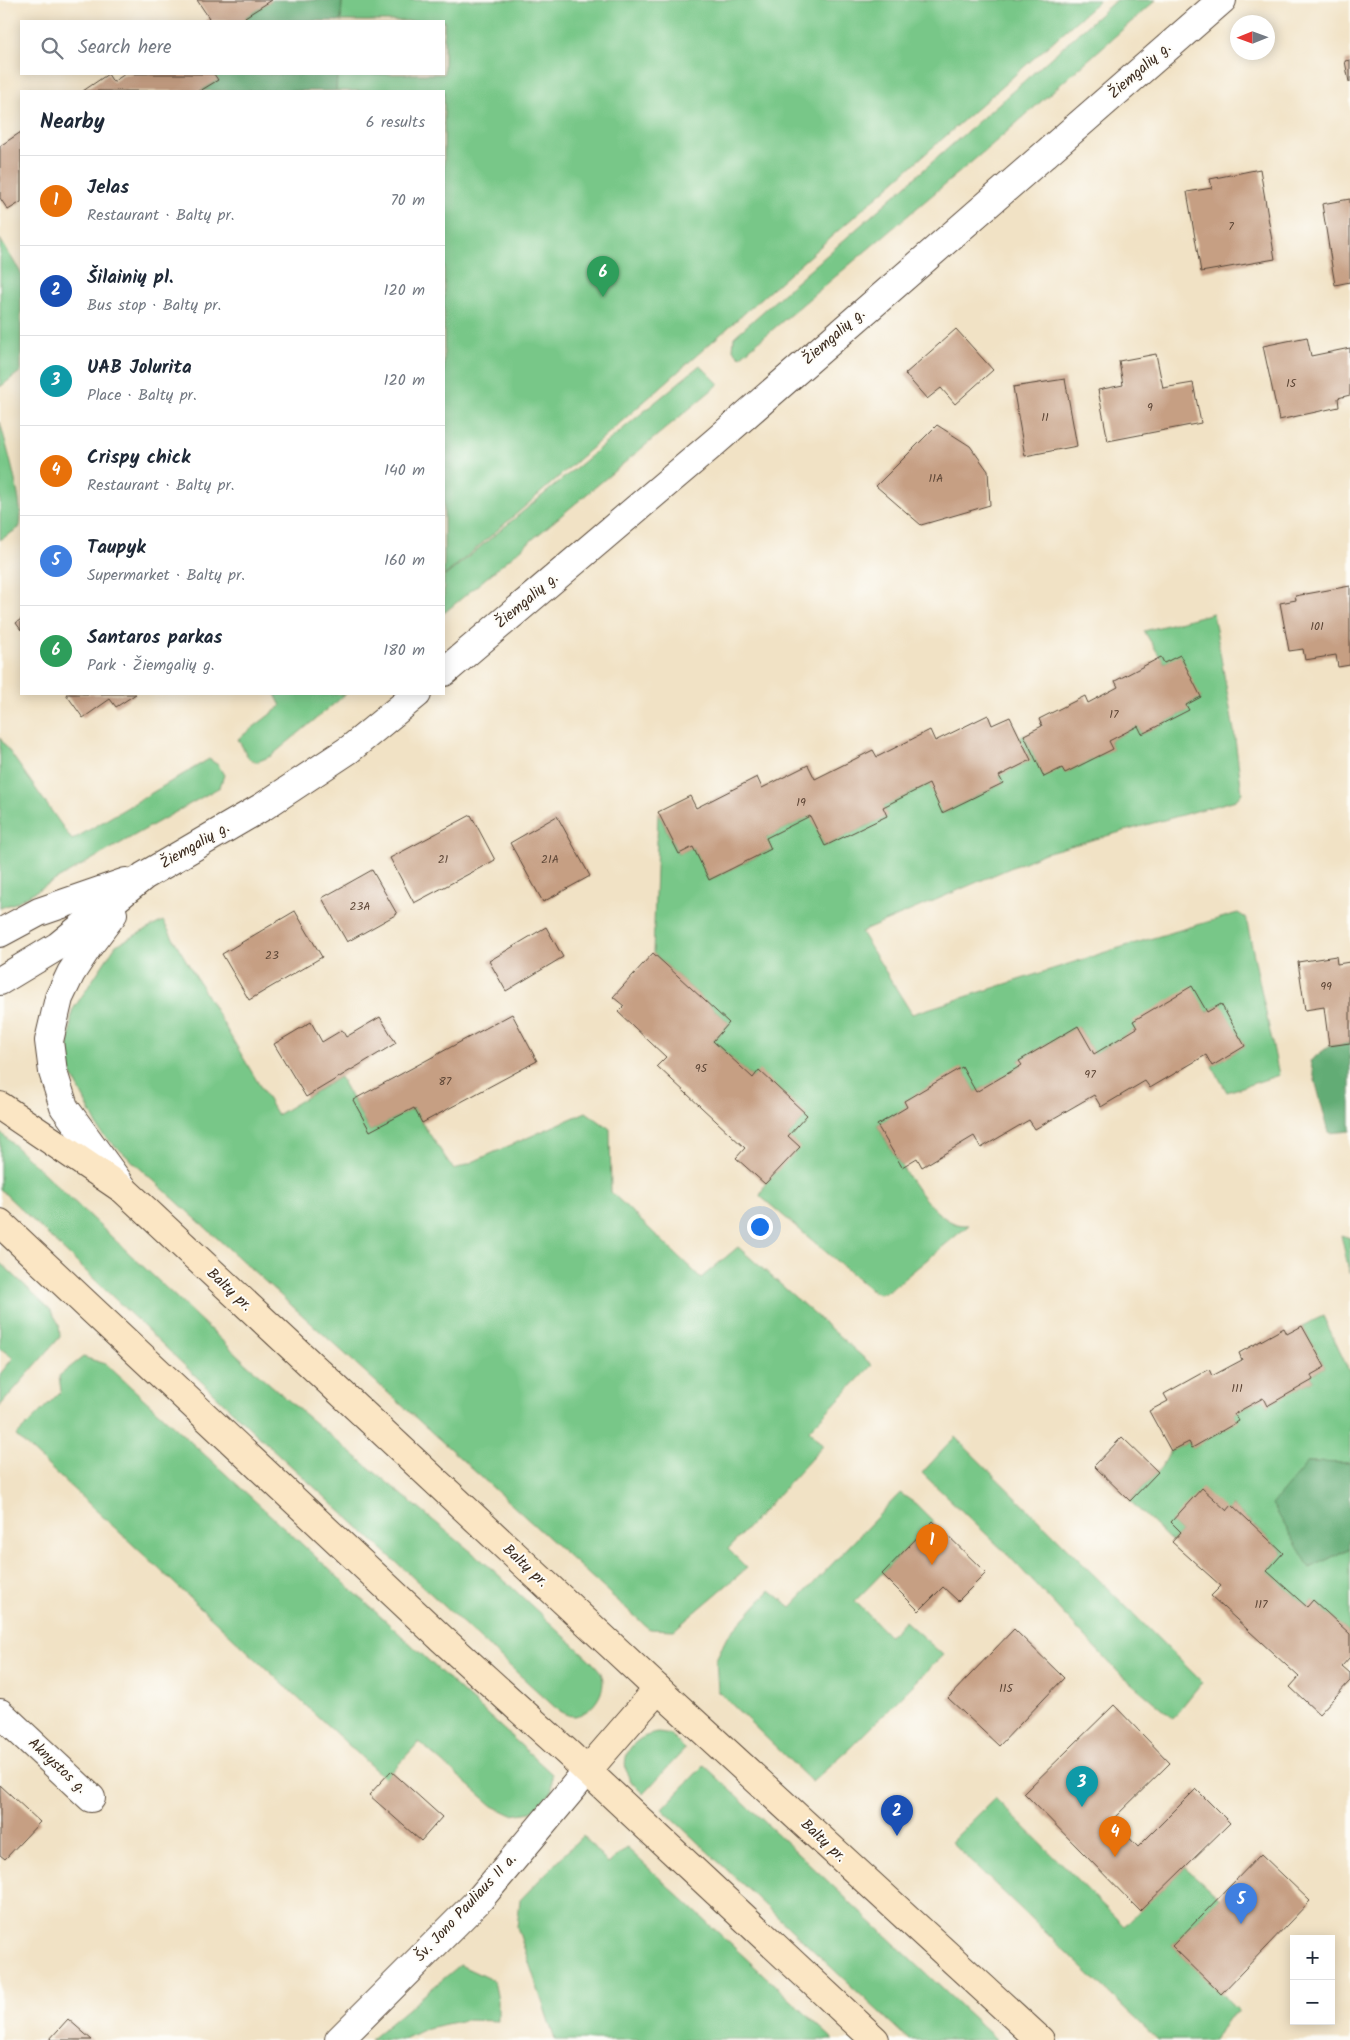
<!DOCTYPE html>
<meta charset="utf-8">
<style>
:root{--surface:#fff;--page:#f2f2f3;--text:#1f2937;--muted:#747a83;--line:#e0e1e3;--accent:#1a73e8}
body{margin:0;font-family:Kalam,sans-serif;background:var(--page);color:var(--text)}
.controls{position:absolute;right:15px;bottom:15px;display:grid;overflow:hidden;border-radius:0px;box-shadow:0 2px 12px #0003}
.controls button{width:45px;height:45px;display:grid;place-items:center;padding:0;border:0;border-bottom:1px solid var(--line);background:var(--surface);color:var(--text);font:25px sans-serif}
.compass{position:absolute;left:1230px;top:15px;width:45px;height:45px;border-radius:50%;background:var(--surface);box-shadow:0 2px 12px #0003;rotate:269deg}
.you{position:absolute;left:759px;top:1226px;width:18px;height:18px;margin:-12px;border:4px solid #fff;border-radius:50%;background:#1a73e8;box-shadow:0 0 0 8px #1a73e833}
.badge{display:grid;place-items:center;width:32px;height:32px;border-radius:50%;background:var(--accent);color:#fff;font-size:16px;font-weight:700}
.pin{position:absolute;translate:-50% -41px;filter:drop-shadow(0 1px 2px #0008)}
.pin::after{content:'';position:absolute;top:26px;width:18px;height:15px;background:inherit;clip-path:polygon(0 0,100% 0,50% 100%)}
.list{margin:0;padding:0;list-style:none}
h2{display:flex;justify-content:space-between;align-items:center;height:65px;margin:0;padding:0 20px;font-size:21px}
h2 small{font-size:16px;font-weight:400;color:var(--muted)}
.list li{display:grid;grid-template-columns:32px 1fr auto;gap:15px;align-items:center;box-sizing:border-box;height:90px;padding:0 20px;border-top:1px solid var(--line)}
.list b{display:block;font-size:19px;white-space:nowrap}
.list p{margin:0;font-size:16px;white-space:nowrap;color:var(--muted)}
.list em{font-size:16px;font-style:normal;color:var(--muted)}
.icon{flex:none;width:28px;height:28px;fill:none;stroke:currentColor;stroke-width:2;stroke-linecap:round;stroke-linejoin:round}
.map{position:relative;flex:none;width:1350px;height:2040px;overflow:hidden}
.search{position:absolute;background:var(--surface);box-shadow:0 2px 12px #0003;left:20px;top:20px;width:425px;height:55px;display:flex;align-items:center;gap:12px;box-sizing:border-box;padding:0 18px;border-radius:0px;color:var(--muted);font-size:19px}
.panel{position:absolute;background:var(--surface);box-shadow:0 2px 12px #0003;left:20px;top:90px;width:425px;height:605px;border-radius:0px}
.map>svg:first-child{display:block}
.green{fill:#78c788;stroke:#5a7853}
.forest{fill:#62ac74;stroke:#4e6b49}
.building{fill:#c69f83}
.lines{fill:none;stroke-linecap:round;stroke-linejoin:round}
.minor-casing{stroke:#564637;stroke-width:30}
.tertiary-casing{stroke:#564637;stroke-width:30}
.secondary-casing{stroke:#564637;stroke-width:30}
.minor{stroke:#fff;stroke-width:28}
.tertiary{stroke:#fff;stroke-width:28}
.secondary{stroke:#fbe6c4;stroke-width:28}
.labels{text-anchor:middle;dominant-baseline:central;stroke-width:4;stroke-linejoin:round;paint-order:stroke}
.number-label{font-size:12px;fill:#5e4737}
.street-label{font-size:15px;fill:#3b2a1e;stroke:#fdfcf7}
</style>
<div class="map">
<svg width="1350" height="2040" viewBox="0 0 1350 2040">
<rect width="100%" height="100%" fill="#fdfcf7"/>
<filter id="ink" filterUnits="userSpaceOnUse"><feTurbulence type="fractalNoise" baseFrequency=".02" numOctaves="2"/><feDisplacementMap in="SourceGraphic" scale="10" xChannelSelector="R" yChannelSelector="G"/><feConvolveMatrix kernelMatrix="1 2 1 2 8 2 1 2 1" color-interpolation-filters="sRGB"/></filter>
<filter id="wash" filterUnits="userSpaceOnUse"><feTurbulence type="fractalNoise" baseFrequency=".0096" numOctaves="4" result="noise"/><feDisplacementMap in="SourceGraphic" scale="20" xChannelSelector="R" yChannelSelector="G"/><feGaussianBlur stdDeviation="1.12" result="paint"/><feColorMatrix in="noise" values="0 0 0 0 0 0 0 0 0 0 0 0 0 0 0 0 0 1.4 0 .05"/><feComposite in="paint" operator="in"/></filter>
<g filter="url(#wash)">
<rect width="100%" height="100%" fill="#f1e2c5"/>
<g class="green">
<path d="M342,0h758l-571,503 -85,73v-485h-108l1,-17h107v-53h-103z"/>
<path d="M1116,0h40l-162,143 -254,214 -7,-7 1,-13z"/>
<path d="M0,239l21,34v98l-21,16z"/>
<path d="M700,365l19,19 -275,229v-36z"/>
<path d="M0,422c5,19 27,93 19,106l-19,12z"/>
<path d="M1213,613l21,118 8,62 -6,7 -191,53 -184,79 51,82 200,-64 126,-37 8,5 33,157 -52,17 -15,-26 33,-20 -25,-42 -13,8 -70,16 -43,26 -16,-28 -59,34 3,5 -46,27 -14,-24 -58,33 3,6 -30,18c16,27 47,86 77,98 4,2 10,2 15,2l-80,66 -10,3 -7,-3 -112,-95 5,-12 34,-37 -11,-11 19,-21 -48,-44 -6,7 -40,-37 16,-18 -76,-70 5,-141 20,42 15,-7 16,33 61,-30 -4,-12 44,-22 15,30 62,-30 -4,-9 46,-23 14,29 60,-30 -4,-7 32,-16 -11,-22 4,-3 20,41 18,-8 3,5 48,-24 -4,-8 29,-15 4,8 47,-24 -3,-5 15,-7 -21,-42 -16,7 -20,-32z"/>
<path d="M275,694h71l-75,62 -14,6 -8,-3 -11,-20 43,-33z"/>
<path d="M0,738l72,102 137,-81 9,6 6,10 -4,12 -205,116 -15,5z"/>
<path d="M163,921l114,194 63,-38 30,54 44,-23 8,15 32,47 132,-58 24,17 1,63 90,86 37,-31 134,118 -63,65 14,16 -95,103 19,19 -73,62 -25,-1 -548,-496 -34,-68 5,-54 44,-66z"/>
<path d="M0,1132l247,232 56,49 188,155 100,93c3,3 8,8 10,12 8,18 -10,42 -28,43 -5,0 -10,-3 -14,-5l-305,-279 -254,-243z"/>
<path d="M1341,1235l9,3v37z"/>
<path d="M0,1262l50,47 9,15 1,13 -60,69v-32l13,-16 -13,-10z"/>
<path d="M1323,1316l27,57v90l-42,-1 2,106 40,-20v86l-37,-34 -6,7 -40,-36 16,-19 -51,-47 -5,6 -56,11 10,10 -9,10 -42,-41 28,-29 13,-21 18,-9 3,6 46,-27 -4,-7 29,-16 4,8 46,-26 -2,-5 14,-8 -23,-41z"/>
<path d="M83,1357l23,7 446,410v17l-21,21 -19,3 -19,-9 -74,-64 -34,37 -369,-343 45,-45 -2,-15z"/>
<path d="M955,1437l247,245 -29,36 -53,-44 -115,-122 -83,-79z"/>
<path d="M900,1493l16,11 17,17 -78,80 34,35 16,-15 38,34 -92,92 -39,35 -94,-91 -2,-32 11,-22 43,-47 21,17z"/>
<path d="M659,1733l12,2 14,14 -42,45c-4,-5 -11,-10 -14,-16 -12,-24 7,-43 30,-45z"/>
<path d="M704,1765l293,275h-88l-247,-231z"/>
<path d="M995,1798l129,128 61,-59 34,31 -47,48 67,65 -12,9 -13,20h-56l-207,-198z"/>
<path d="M583,1835l25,29 19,-16 207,192h-279l-38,-113 3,-27z"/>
<path d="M460,1965l34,16 4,19v21l-33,-1 -38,8 -25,12h-32z"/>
</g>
<g class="forest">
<path d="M272,0h70l-1,21h-93l-3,-4z"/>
<path d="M214,74h123l-1,17h-136l17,-11z"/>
<path d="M1350,1043v88l-21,2 -19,-72 19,-15z"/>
<path d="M1308,1462l42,1v85l-40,20 -38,-64z"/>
</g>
<g id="blocks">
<g class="building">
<path d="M197,0h75l-27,17 3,4h-44l5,-3z"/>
<path d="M1350,60v22h-1l-4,-21z"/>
<path d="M108,74l5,8 12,-8h89l4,6 -18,11h-117z"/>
<path d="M21,132v70l-13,8 -8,-12v-52z"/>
<path d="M1260,169l15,90 -74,13 -14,-80 25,-4 -2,-9z"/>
<path d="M1350,199v83l-15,3 -13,-81z"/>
<path d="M956,329l37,41 -38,34 -14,-16 -14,11 -22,-25z"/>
<path d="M1307,337l4,19 39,-8v47l-12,3 1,9 -60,13 -16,-74z"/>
<path d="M1156,354l7,34 30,-5 8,40 -93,18 -10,-51 25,-5 -4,-24z"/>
<path d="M1065,379l12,67 -52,10 -12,-69z"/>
<path d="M937,425l33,21 18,25 2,34 -69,20 -45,-39z"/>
<path d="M1350,586v79l-12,2 -2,-12 -31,5 -2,-11 -14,2 -9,-48 16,-3 -1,-4z"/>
<path d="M21,619v11l-5,-7z"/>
<path d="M1180,655l21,42 -15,8 3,5 -47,24 -4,-8 -29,15 4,8 -48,24 -3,-5 -18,9 -20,-42 18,-9 -3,-7 46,-23 3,7 30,-16 -3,-6 46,-24 3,6z"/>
<path d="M66,694h70l-20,13 -6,-8 -27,19z"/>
<path d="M988,715l4,10 18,-8 21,43 -32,16 4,7 -61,30 -13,-29 -46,23 4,9 -62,30 -15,-30 -44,22 5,11 -62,31 -16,-33 -14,7 -21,-42 32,-16 6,12 61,-31 5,11 46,-23 7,14 58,-29 4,7 53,-27 5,11z"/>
<path d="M471,815l24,45 -81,43 -24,-45z"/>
<path d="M557,816l33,60 -47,26 -33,-59z"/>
<path d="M372,870l25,44 -50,28 -25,-44z"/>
<path d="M295,911l27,46 -73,43 -27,-46z"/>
<path d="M546,927l17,30 -57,34 -17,-30z"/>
<path d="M653,953l76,70 -16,18 40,37 6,-8 48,45 -19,21 12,11 -35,37 -29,-26 9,-10 -88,-82 9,-9 -48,-45 6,-6 -11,-9z"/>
<path d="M1336,956l1,8 13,-2v81l-21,3 -5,-39 -19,3 -7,-48z"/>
<path d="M1192,986l15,26 14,-8 24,42 -33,20 -6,-11 -56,33 -5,-7 -44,26 -7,-12 -59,34 -6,-9 -48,28 -7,-12 -52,31 -5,-9 -15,9 -25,-42 30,-18 -3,-6 58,-34 14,25 46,-27 -3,-4 59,-35 16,28 43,-26 -4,-7z"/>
<path d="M512,1014l25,47 -115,62 -8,-15 -44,23 -17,-31z"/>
<path d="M380,1017l16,26 -90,54 -32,-53 37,-22 11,20 20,-12 4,7z"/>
<path d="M1302,1326l23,41 -14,8 2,5 -46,26 -4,-8 -29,16 5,7 -47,27 -3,-6 -18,9 -22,-40 19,-10 -4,-7 45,-25 3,7 30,-16 -3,-7 45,-25 3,6z"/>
<path d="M1122,1437l36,35 -28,29 -36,-35z"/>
<path d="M1202,1488l25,23 5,-6 51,48 -16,18 40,36 6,-7 37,34v23l-8,9 8,7v8l-31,33 -29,-27 9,-10 -88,-81 10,-10 -49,-44 9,-10 -10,-10z"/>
<path d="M933,1521l53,52 -28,28 -15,-14 -24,24 -37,-37z"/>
<path d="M1014,1629l50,49 -65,68 -51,-48z"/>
<path d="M1114,1705l56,58 -58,57 26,27 58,-58 34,34 -90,88 -116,-118z"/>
<path d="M391,1771l51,46 -21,24 -52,-46z"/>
<path d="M0,1785l40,37 -35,37 -5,-4z"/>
<path d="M1261,1854l49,47 -89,93 -49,-48z"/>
<path d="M68,2019l24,21h-43z"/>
</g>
</g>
</g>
<g filter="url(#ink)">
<use href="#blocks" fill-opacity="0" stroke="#564637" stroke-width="1"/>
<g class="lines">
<g class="minor-casing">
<g id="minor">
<path d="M0,1713l91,85"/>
<path d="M339,2040l140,-140 108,-129"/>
</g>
</g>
<g class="tertiary-casing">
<g id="tertiary">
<path d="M444,672l271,-230 507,-442"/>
<path d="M113,914l-25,33 -17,26 -12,25 -10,43 4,31 11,35 59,81"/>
<path d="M0,933l39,-21 87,-30"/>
<path d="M0,981l58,-35 86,-70 120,-70 86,-57 67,-55"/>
</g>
</g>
<g class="secondary-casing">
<g id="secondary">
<path d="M0,1106l124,84 534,499 382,351"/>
<path d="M0,1223l441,415 128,116 306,286"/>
<path d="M587,1771l71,-82"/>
</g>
</g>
<use href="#minor" class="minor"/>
<use href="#tertiary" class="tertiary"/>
<use href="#secondary" class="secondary"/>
</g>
</g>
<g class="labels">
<g class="number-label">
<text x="1231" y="226">7</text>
<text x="1291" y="383">15</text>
<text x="1150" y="407">9</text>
<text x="1045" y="417">11</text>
<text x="936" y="478">11A</text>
<text x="1317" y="626">101</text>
<text x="1114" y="714">17</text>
<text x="801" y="802">19</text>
<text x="443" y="859">21</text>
<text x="550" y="859">21A</text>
<text x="360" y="906">23A</text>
<text x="272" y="955">23</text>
<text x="1326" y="986">99</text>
<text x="701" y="1068">95</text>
<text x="1090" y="1074">97</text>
<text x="445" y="1081">87</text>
<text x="1237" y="1388">111</text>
<text x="1261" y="1604">117</text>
<text x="1006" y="1688">115</text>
</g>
<g class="street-label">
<text transform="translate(1140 71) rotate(-41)">Žiemgalių g.</text>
<text transform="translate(834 337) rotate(-41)">Žiemgalių g.</text>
<text transform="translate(527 601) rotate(-40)">Žiemgalių g.</text>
<text transform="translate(195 846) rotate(-30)">Žiemgalių g.</text>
<text transform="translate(229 1290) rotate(43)">Baltų pr.</text>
<text transform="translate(525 1566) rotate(43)">Baltų pr.</text>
<text transform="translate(57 1766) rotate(43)">Aknystos g.</text>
<text transform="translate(823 1841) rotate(43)">Baltų pr.</text>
<text transform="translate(466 1908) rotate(-47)">Šv. Jono Pauliaus II a.</text>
</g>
</g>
</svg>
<div class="controls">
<button>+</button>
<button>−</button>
</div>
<svg class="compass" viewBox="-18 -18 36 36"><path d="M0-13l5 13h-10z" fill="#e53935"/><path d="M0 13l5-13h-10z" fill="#747a83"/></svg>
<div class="you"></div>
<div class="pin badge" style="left:932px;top:1565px;background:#e8710a">1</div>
<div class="pin badge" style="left:897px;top:1836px;background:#1a4fb4">2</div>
<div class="pin badge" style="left:1082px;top:1807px;background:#0f9aa8">3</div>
<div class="pin badge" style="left:1115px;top:1857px;background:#e8710a">4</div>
<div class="pin badge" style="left:1241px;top:1924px;background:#3f7fe0">5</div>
<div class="pin badge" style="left:603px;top:297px;background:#2e9e5b">6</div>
<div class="search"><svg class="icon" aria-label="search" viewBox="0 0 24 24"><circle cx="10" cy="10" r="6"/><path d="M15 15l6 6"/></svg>Search here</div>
<section class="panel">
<h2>Nearby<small>6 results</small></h2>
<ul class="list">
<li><span class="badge" style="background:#e8710a">1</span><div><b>Jelas</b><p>Restaurant · Baltų pr.</p></div><em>70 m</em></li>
<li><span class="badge" style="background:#1a4fb4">2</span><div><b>Šilainių pl.</b><p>Bus stop · Baltų pr.</p></div><em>120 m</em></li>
<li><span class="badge" style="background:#0f9aa8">3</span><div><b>UAB Jolurita</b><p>Place · Baltų pr.</p></div><em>120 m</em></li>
<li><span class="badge" style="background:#e8710a">4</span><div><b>Crispy chick</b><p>Restaurant · Baltų pr.</p></div><em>140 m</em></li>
<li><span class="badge" style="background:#3f7fe0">5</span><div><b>Taupyk</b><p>Supermarket · Baltų pr.</p></div><em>160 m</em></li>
<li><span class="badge" style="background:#2e9e5b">6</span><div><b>Santaros parkas</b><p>Park · Žiemgalių g.</p></div><em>180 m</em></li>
</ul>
</section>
</div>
